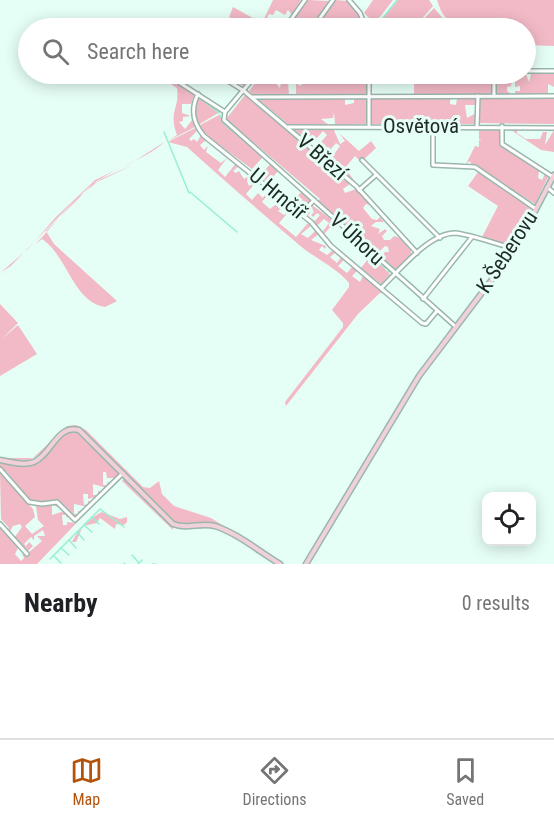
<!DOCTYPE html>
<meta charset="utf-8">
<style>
:root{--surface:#fff;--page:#f6f6f6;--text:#202124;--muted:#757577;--line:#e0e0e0;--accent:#b45309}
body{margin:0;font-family:"Roboto Condensed",sans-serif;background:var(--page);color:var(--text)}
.controls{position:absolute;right:18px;bottom:18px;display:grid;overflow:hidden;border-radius:12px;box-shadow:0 3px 15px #0003}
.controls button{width:54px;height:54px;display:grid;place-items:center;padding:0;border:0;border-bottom:2px solid var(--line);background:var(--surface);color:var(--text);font:30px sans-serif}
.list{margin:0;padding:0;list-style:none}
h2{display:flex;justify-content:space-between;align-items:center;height:78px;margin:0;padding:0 24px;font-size:26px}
h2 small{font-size:20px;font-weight:400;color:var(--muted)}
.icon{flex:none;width:33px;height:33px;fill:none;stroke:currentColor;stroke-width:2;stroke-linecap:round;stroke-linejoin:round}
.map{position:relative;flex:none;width:554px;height:564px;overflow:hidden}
.search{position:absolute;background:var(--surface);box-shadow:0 3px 15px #0003;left:18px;right:18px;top:18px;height:66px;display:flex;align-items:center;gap:15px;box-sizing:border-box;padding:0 21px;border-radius:33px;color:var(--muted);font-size:22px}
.sheet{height:174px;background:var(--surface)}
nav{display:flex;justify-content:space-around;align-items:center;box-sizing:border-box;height:84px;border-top:2px solid var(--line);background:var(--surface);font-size:16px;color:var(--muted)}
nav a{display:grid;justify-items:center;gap:3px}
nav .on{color:var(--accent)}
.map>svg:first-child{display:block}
.green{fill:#f2bac6}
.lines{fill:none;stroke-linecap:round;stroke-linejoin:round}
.stream{stroke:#97efd1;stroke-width:1.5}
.street-casing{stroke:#9ab7ac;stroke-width:6}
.secondary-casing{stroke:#9ab7ac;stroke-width:7}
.street{stroke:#fff;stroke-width:3}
.secondary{stroke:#f2d0da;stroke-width:4}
.labels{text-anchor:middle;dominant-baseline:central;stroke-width:6;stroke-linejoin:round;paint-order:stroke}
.street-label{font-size:21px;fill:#1e2a26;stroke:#e6fff6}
</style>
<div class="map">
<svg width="554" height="564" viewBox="0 0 554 564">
<rect width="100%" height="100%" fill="#e6fff6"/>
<g class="green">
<path d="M273,0h28l-9,15 -4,-5 -3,5 -9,-5 -3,5 -4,-1 -2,4 15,10 -18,-9z"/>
<path d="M308,0l22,1 -20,27 -4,-6 -3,4 -9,-6z"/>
<path d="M335,0l12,1 10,12 7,15h-49z"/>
<path d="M373,0h20l-13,17 -7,5 -9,-9z"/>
<path d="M398,0h31l4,6 -19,22h-39z"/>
<path d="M437,0h117v46l-28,-1v-17c-21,0 -65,3 -81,-11 -4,-5 -6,-11 -8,-17z"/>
<path d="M233,7l38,21h-22l-20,-11z"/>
<path d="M434,8l13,15 12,5h-44z"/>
<path d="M155,74c13,-1 30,12 39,21l-3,9h-9v9l9,3 -8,1v4l-4,1 6,7 7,-9 3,7 -27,14 9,-6c-9,-25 3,-26 0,-47z"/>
<path d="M220,74h35l-12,12z"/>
<path d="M483,74l1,5 1,-5h7v20h-78v-20z"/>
<path d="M496,74h30l3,8 2,-8h23v13l-6,-3v10h-33v-3h5v-5l-5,1v-6h-3l-1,5 -4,1v4l4,3h-15z"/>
<path d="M261,75h11l1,5 7,8 1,-6h7l1,13h-35l-5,-4z"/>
<path d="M288,75h8l1,9 4,2 1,-7h-2v-4h67v19l-71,1v-15l-8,-1z"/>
<path d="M245,95l84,71 -4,7 6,-2 5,5 2,-2 12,10 -7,5 2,4 11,-4 14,16 -4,-1 -3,4 9,11 5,1 3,-3 4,5h-8l-5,4 9,3 -2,5 7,-5 2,2 -5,5 2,4h6l4,-4 6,2 11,13v6l-15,14 -16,-13 5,-6h4l-1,-5 -3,-1 -9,9 -60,-56 2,2 2,-2 -94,-80z"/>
<path d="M554,97v27l-75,-1 1,-25z"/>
<path d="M199,98l21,14 -22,13 -4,-16z"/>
<path d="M345,98v7l9,-2v-5h13v26l-32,1 -1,-13 -1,6 -12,1 8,6h-40l-31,-26z"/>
<path d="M370,98h84l-4,2v4l6,1 1,-7h19v7h-11l2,13 9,-5v11h-105z"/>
<path d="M219,115l5,8 55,47 -11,13 -8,-7 10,-12 -7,-7 -11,12 -41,-30 -13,-13z"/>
<path d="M195,128l2,3 -8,8 2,2 3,-2 3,3 4,-7 5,5 -6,5 4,5 4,-4 -2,6 15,11 6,-5 -9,12 7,7 11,-14 4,2 -7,6 3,2 3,-2 5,8 5,-3 -2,5 2,5 7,-4 -10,12 6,6 6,-7 5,5 5,-9 3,2 -9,11 8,7 11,-9 6,5 -9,6 6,4 7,-6 -12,14 17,14 12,-14 3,3 -10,8 7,4 8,-8 3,4 -8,6 15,6 -1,3 -3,-3 -3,4 8,5 6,-5 2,3 -5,4 7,6 4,-6 3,3 -6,6 9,7 5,-6 5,4 -5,5 8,6 3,-6 23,18 -6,-1 -22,21 -72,92 -1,-4 58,-75v-4l-11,-13 17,-23v-4c-13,-16 -35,-25 -51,-39 -37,-32 -75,-64 -111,-97l-19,-5z"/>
<path d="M333,128l7,16 5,-3 -6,-8 20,18 12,-10 5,7 -15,14 -6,-6 -10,12 14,19 -27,-22 2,-2 -4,-3 10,-14 -4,-3 -11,13 -9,-8 11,-13 -4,-4 -11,13 -19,-15z"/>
<path d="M479,128h21l1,17 38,26 -1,7 4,2 3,-6 3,3 -13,27 -64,-40 -1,-3 -4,3 9,-18 4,1v-7h3l-3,-1z"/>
<path d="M508,128l9,2v3l9,6h14l3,-7h4l-2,13 9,-15v22l-13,-2z"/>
<path d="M166,141c-26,23 -64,29 -87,56l22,-18 34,-15 32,-21 -32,21 -42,20 -47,47 8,13 63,57 -12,6c-32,-5 -38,-52 -63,-68l-7,6 41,-46 -76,78 12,-12 -12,8 28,-24 27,-31 40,-38 38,-18z"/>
<path d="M478,172l54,36 -20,39 -31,-8 17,-33 -30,-20z"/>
<path d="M302,191l9,9 -11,11 -8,-8z"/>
<path d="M312,205l23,17 -11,12 -1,-3 6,-8 -5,-4 -6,6 -4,-3 6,-7 -3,-2 -4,4 -2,-2 3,-3 -2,-3 -4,7 -3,-2z"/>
<path d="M371,255l19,19 -9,10 -20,-16z"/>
<path d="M0,304l18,19 -16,16 16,-14 19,29 -37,22z"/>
<path d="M67,426l9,-1 10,5 57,57 7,1 9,-7 3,13 12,12 37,12 74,46 -65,-37 -34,-1 -12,-3 -96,-95 -14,1c-26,25 -24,37 -64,29h33z"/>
<path d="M73,431l8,3 38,39 -2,5h-10l-1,-6h-3v13h5l-1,-3 5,1 -5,5 -14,-4v11h5v-4l5,1 -4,4 -11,3v-5h-5l1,11 4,-1v-3l6,1 -6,5 -14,-3v10h4v-3l6,1 -8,6 -20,-17 -12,2 -15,-2 -22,-29 -7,-4v-6l34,1 26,-26z"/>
<path d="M0,473l33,36 2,8 -10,9 7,8 12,-8 -6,-6 -2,-14 19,-4 6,6 -9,-3v10l12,-4 5,5 -2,2 -1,-3h-4l1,10h4v-3l9,1 15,-15 -54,56h-37v-37l18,21 -3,6 6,7 3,-3 -2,-4 7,3 -1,-4 14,-12 -5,-5h8l-2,-6 -9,6v4l-3,-3 -7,7 2,2 3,-4 4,4 -6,6 -1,-5 -2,2 -10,-11 8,-11 -2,-3 -7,2 -4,7 -2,-3 2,-2 -8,-9z"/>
<path d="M124,478l49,48v4l-51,-49z"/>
<path d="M102,512l18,7 7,-2v5l-3,3 -8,-1 -1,5 -15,-11 -3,5 -14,3 -7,16h-4c3,-8 21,-27 30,-30z"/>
</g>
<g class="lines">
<g class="stream">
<path d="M375,28l22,-28"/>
<path d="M179,80l3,-6"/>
<path d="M201,99l18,14"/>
<path d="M220,115l4,9 24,19"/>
<path d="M164,132l25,61"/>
<path d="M190,192l47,40"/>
<path d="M317,205l11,10"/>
<path d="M332,219l10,8"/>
<path d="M346,231l20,18"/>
<path d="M368,251l17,17"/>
<path d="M388,271l2,1"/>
<path d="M92,517l7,7"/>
<path d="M84,525l8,7"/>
<path d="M77,532l7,8"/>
<path d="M69,540l7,8"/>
<path d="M61,548l8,7"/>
<path d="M132,555l7,8"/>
<path d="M54,556l7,7"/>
<path d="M50,559l50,-50 24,18"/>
<path d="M124,563l1,1"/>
<path d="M138,564l4,-4"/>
<path d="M152,564h3"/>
</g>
<g class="street-casing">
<g id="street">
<path d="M349,0l11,13 6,15"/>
<path d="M285,28l20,-28"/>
<path d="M313,28l20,-28"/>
<path d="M526,71h28"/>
<path d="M217,74l27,17 112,95 61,67"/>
<path d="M257,74l-32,38 -1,8 232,207"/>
<path d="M369,74v52"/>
<path d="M494,74v22"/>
<path d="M180,83l45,29"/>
<path d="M198,94c-8,16 -5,29 6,42l107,86 20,24 91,77 4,1 11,-13"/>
<path d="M252,97l302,-1"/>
<path d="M433,126v39l42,2 61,42"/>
<path d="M477,126l1,-30"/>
<path d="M502,126v18l51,33"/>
<path d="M289,127l265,1"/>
<path d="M362,160l78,78"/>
<path d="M547,187l7,6"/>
<path d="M359,190l17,-15"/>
<path d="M301,214l13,-14"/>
<path d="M381,288c18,-17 48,-55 74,-55 14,1 45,12 60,16"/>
<path d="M423,299l49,-62"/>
<path d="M0,469l29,33 13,2 15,-2 18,18 48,-47"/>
<path d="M0,524l27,30"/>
</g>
</g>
<g class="secondary-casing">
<g id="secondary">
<path d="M0,460c11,2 23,6 34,2 17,-7 23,-38 45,-32l94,94c15,6 27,-2 42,2 22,7 45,26 65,38"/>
<path d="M306,564l113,-188 96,-127 39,-74"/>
</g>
</g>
<use href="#street" class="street"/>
<use href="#secondary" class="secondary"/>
</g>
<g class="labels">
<g class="street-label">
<text x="421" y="126">Osvětová</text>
<text transform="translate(322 157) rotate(41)">V Březí</text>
<text transform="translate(278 194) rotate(40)">U Hrnčíř</text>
<text transform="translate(357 239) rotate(43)">V Úhoru</text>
<text transform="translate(507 252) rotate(-57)">K Šeberovu</text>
</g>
</g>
</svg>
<div class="controls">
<button><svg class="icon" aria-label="locate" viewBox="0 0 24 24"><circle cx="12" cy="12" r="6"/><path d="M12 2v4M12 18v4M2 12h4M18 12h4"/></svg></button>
</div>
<div class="search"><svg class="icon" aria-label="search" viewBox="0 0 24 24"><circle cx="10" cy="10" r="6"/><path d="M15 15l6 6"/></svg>Search here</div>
</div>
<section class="sheet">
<h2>Nearby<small>0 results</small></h2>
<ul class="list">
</ul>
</section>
<nav>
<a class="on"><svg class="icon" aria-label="map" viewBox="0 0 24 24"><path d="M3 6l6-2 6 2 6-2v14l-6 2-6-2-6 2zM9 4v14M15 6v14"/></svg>Map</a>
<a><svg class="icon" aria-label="directions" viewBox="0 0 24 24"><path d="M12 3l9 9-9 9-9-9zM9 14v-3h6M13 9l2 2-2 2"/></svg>Directions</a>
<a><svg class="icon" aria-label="saved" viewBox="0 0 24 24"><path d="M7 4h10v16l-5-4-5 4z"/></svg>Saved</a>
</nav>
